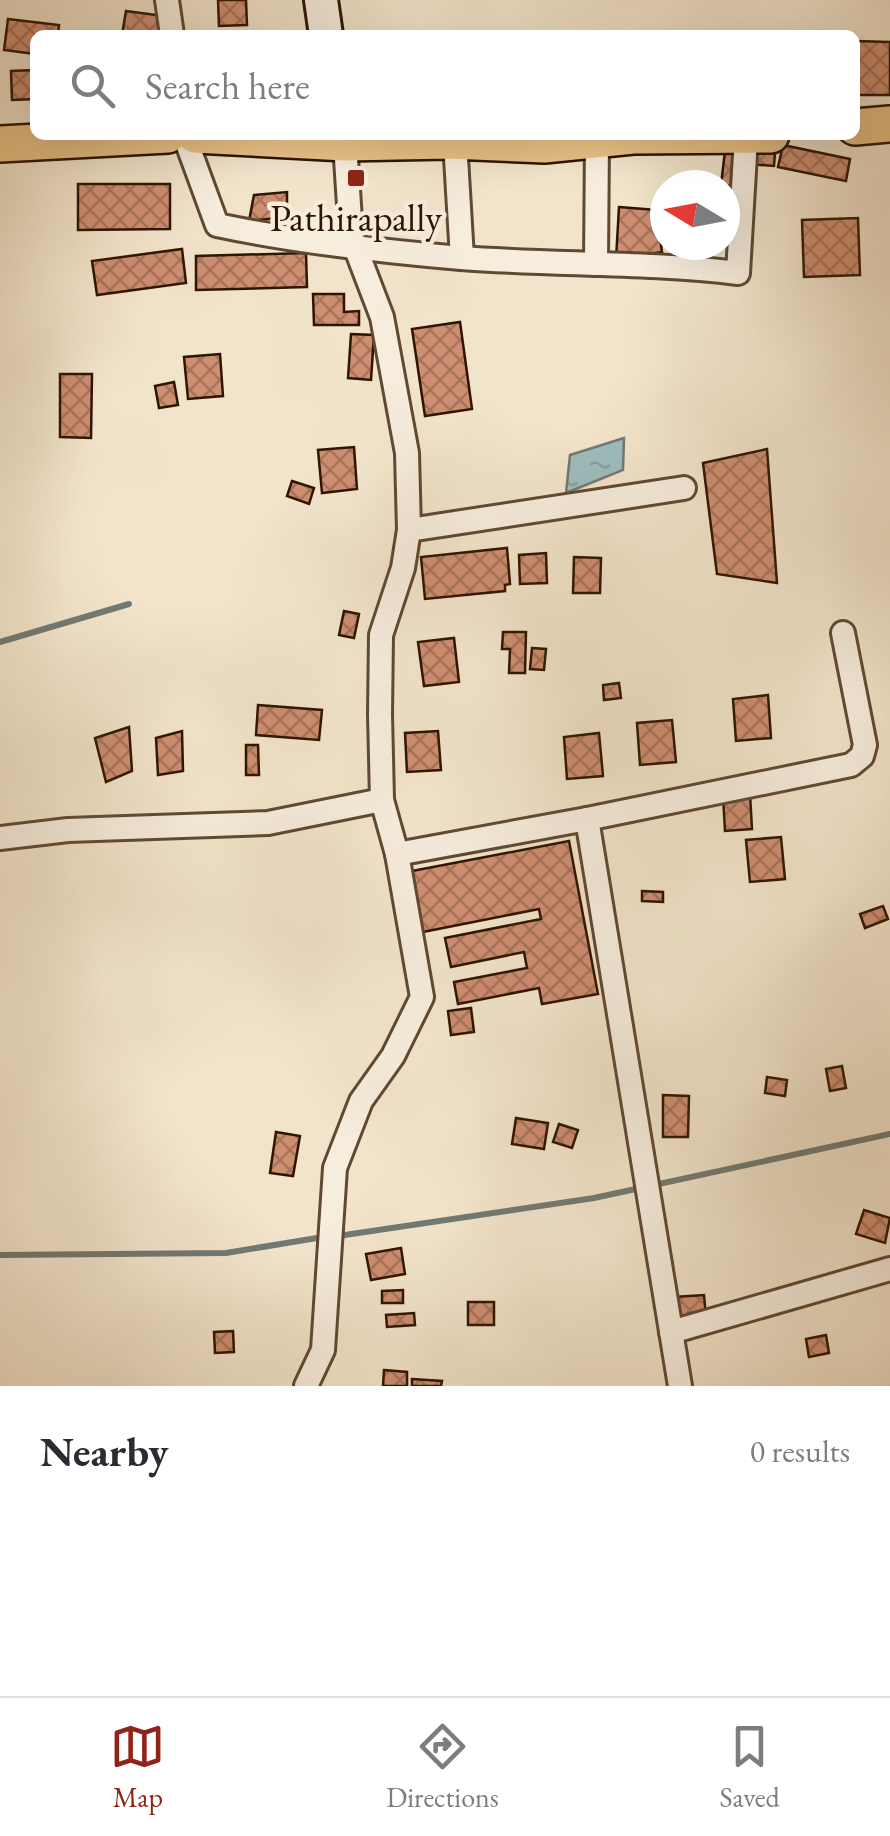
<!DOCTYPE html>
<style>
:root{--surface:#fff;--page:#f7f7f7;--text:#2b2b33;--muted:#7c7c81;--line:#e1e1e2;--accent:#8f2418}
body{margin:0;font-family:"EB Garamond",serif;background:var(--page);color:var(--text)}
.compass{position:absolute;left:650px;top:170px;width:90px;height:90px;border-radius:50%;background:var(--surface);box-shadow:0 10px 40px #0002;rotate:280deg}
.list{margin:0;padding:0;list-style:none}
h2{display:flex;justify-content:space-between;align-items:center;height:130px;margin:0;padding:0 40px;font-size:42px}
h2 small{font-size:32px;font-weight:400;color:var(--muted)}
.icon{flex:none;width:55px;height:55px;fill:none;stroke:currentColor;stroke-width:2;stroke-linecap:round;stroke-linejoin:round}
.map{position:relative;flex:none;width:890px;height:1386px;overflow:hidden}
.search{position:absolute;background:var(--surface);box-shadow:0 10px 40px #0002;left:30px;right:30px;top:30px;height:110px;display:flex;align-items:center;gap:25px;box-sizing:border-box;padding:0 35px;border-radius:15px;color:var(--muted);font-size:38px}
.sheet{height:310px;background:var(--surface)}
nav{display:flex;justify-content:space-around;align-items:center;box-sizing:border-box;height:140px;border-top:2px solid var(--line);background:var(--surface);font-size:28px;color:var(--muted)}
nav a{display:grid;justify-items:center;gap:5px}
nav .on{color:var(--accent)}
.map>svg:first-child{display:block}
.water{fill:url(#water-ripples);stroke:#717a73;stroke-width:2.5}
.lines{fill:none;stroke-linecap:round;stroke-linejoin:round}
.stream{stroke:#717a73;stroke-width:6}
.building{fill:url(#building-cross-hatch);stroke:#2e1500;stroke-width:2.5}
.minor-casing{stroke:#5f4933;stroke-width:28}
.secondary-casing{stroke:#2e1500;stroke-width:38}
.primary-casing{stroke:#2e1500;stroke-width:40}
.minor{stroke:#f7eddd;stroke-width:22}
.secondary{stroke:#f7eddd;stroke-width:32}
.primary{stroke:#e9c286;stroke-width:35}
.poi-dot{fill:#8f2418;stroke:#f7eddd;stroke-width:4}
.labels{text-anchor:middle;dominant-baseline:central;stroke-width:9;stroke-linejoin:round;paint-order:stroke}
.poi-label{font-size:38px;fill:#2e1500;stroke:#f7eddd}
</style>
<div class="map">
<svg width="890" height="1386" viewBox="0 0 890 1386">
<defs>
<pattern id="water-ripples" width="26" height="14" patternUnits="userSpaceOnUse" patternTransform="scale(2.5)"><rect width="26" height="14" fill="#9dbdbf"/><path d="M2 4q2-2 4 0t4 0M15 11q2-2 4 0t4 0" fill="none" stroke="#88a2a2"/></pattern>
<pattern id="building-cross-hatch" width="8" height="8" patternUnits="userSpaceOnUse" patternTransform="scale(2.5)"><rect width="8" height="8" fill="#ce8e71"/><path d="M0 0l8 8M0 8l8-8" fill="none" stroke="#a8735a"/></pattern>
</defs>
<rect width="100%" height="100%" fill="#f2e4cb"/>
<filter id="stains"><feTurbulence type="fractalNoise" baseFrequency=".002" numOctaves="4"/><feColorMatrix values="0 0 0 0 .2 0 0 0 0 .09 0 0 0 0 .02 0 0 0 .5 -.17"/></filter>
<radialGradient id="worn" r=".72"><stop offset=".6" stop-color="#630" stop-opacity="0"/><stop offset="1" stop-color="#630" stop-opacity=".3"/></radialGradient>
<path class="water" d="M624,438l-1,32 -57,23 4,-38z"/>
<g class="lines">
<g class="stream">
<path d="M0,642l129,-38"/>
<path d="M338,1236l256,-38 296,-64"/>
<path d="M0,1255l226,-2 97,-16"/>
</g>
</g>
<g class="building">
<path d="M218,0h28l1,25 -28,1z"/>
<path d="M126,11l38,5 -3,19h-39z"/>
<path d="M8,19l51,6 -1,10h-23v19l-31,-4z"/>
<path d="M855,41l35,1v53h-35z"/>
<path d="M35,70v29l-23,1 -1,-29z"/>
<path d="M783,145l67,14 -4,22 -68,-14z"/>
<path d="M725,151l19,3 -4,33 -19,-2z"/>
<path d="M748,151l27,2 -1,13 -27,-2z"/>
<path d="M78,184h92v45l-92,1z"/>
<path d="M287,192v25l-38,4 5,-26z"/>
<path d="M619,207l37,3 6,42 -46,7z"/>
<path d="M858,218l2,57 -56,2 -2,-57z"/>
<path d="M182,249l4,34 -89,12 -5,-34z"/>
<path d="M306,253l1,34 -111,3v-34z"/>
<path d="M313,294h31v18l15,-1v14h-45z"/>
<path d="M460,322l12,87 -47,7 -13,-87z"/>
<path d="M351,334l23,1 -3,45 -23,-2z"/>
<path d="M220,354l3,42 -35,3 -4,-42z"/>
<path d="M60,374h32l-1,64 -31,-1z"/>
<path d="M174,382l4,23 -19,3 -4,-22z"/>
<path d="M354,447l3,42 -35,4 -4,-43z"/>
<path d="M767,449l10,134 -60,-9 -14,-111z"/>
<path d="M292,481l22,7 -5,16 -22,-8z"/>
<path d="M507,548l3,36 -5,1v6l-80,8 -4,-42z"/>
<path d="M546,553l1,30 -27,1 -1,-29z"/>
<path d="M574,557l27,1 -1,35h-27z"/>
<path d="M344,611l15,3 -5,24 -15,-3z"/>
<path d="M503,632h23l-1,41h-16l1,-24h-8z"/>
<path d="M454,638l5,44 -35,4 -6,-44z"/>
<path d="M532,648l14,1 -2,21 -14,-1z"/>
<path d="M619,683l2,15 -17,2 -1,-15z"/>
<path d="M768,695l3,43 -35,3 -3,-42z"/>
<path d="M258,705l64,5 -3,30 -63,-5z"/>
<path d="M672,720l4,42 -36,3 -3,-42z"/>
<path d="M129,727l3,44 -26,11 -11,-44z"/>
<path d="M182,731l1,40 -25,4 -2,-37z"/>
<path d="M438,731l3,39 -34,2 -2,-39z"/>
<path d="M599,733l4,43 -36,3 -3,-42z"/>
<path d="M246,745h12l1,30h-13z"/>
<path d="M750,794l2,35 -27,2 -2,-35z"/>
<path d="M781,837l4,42 -35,3 -4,-42z"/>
<path d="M569,841l29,153 -56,10 -3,-16 -81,16 -4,-22 73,-14 -3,-16 -73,15 -6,-29 96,-19 -2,-10 -116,23 -11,-61z"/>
<path d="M642,891l21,1v10l-21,-1z"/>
<path d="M883,906l5,13 -23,9 -5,-14z"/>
<path d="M471,1008l3,24 -23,3 -3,-24z"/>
<path d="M842,1066l4,22 -16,3 -4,-22z"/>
<path d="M767,1077l20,3 -2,16 -20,-3z"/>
<path d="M663,1095l26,1 -1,41h-25z"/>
<path d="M516,1118l32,5 -4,26 -32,-5z"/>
<path d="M559,1124l19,6 -6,18 -19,-6z"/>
<path d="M276,1132l24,4 -7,40 -23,-3z"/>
<path d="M864,1210l26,8 -5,25 -29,-9z"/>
<path d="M401,1248l4,26 -34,6 -5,-26z"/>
<path d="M403,1290v13h-21v-12z"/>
<path d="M704,1295l2,21 -31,2 -1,-21z"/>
<rect x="468" y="1302" width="26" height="23"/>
<path d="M414,1313l1,12 -28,2 -1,-12z"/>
<path d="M233,1331l1,21 -19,1 -1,-21z"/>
<path d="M826,1335l3,18 -20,4 -3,-18z"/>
<path d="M384,1370l23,2v14h-24z"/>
<path d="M412,1379l30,2 -1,5h-29z"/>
</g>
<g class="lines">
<g class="minor-casing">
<g id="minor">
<path d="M167,0l5,35"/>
<path d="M184,135l33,90c80,17 162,26 244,33 92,7 185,4 277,15l8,-136"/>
<path d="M455,141l7,117"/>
<path d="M596,264l1,-125"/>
<path d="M409,530l275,-42"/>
<path d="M587,819l93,567"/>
<path d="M0,838l68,-8 200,-7 114,-23"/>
<path d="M397,854l190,-35 264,-54 11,-9 3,-11 -22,-112"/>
<path d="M671,1332l219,-63"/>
<path d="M306,1386l17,-36 12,-182 26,-67 32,-45 29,-59 -25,-143 -15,-54 -2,-86 1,-79 22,-67 6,-38 -2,-77 -25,-136 -31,-81 -6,-93"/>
</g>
</g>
<g class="secondary-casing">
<path id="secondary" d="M321,0l5,35"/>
</g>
<g class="primary-casing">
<g id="primary">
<path d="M855,127l35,-3"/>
<path d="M195,135l150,8 105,-2 94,4 89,-9 138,-1"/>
<path d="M0,144l168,-9"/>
</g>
</g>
<use href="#minor" class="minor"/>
<use href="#secondary" class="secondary"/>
<use href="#primary" class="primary"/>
</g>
<rect class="poi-dot" x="346" y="168" width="20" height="20" rx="5"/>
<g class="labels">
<g class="poi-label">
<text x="356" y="217">Pathirapally</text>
</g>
</g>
<rect width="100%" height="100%" filter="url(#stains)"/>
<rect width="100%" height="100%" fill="url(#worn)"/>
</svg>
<svg class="compass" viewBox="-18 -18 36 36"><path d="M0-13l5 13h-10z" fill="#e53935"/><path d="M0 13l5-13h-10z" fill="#7c7c81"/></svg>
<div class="search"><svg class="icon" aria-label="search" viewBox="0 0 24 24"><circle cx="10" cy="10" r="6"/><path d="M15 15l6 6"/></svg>Search here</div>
</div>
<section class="sheet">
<h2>Nearby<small>0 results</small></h2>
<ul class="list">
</ul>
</section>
<nav>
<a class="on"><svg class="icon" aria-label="map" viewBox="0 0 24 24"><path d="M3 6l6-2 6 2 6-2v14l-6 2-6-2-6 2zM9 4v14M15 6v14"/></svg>Map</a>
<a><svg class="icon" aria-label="directions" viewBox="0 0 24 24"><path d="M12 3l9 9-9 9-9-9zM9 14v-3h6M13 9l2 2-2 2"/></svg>Directions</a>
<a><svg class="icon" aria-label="saved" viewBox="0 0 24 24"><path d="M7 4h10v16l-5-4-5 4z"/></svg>Saved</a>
</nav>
